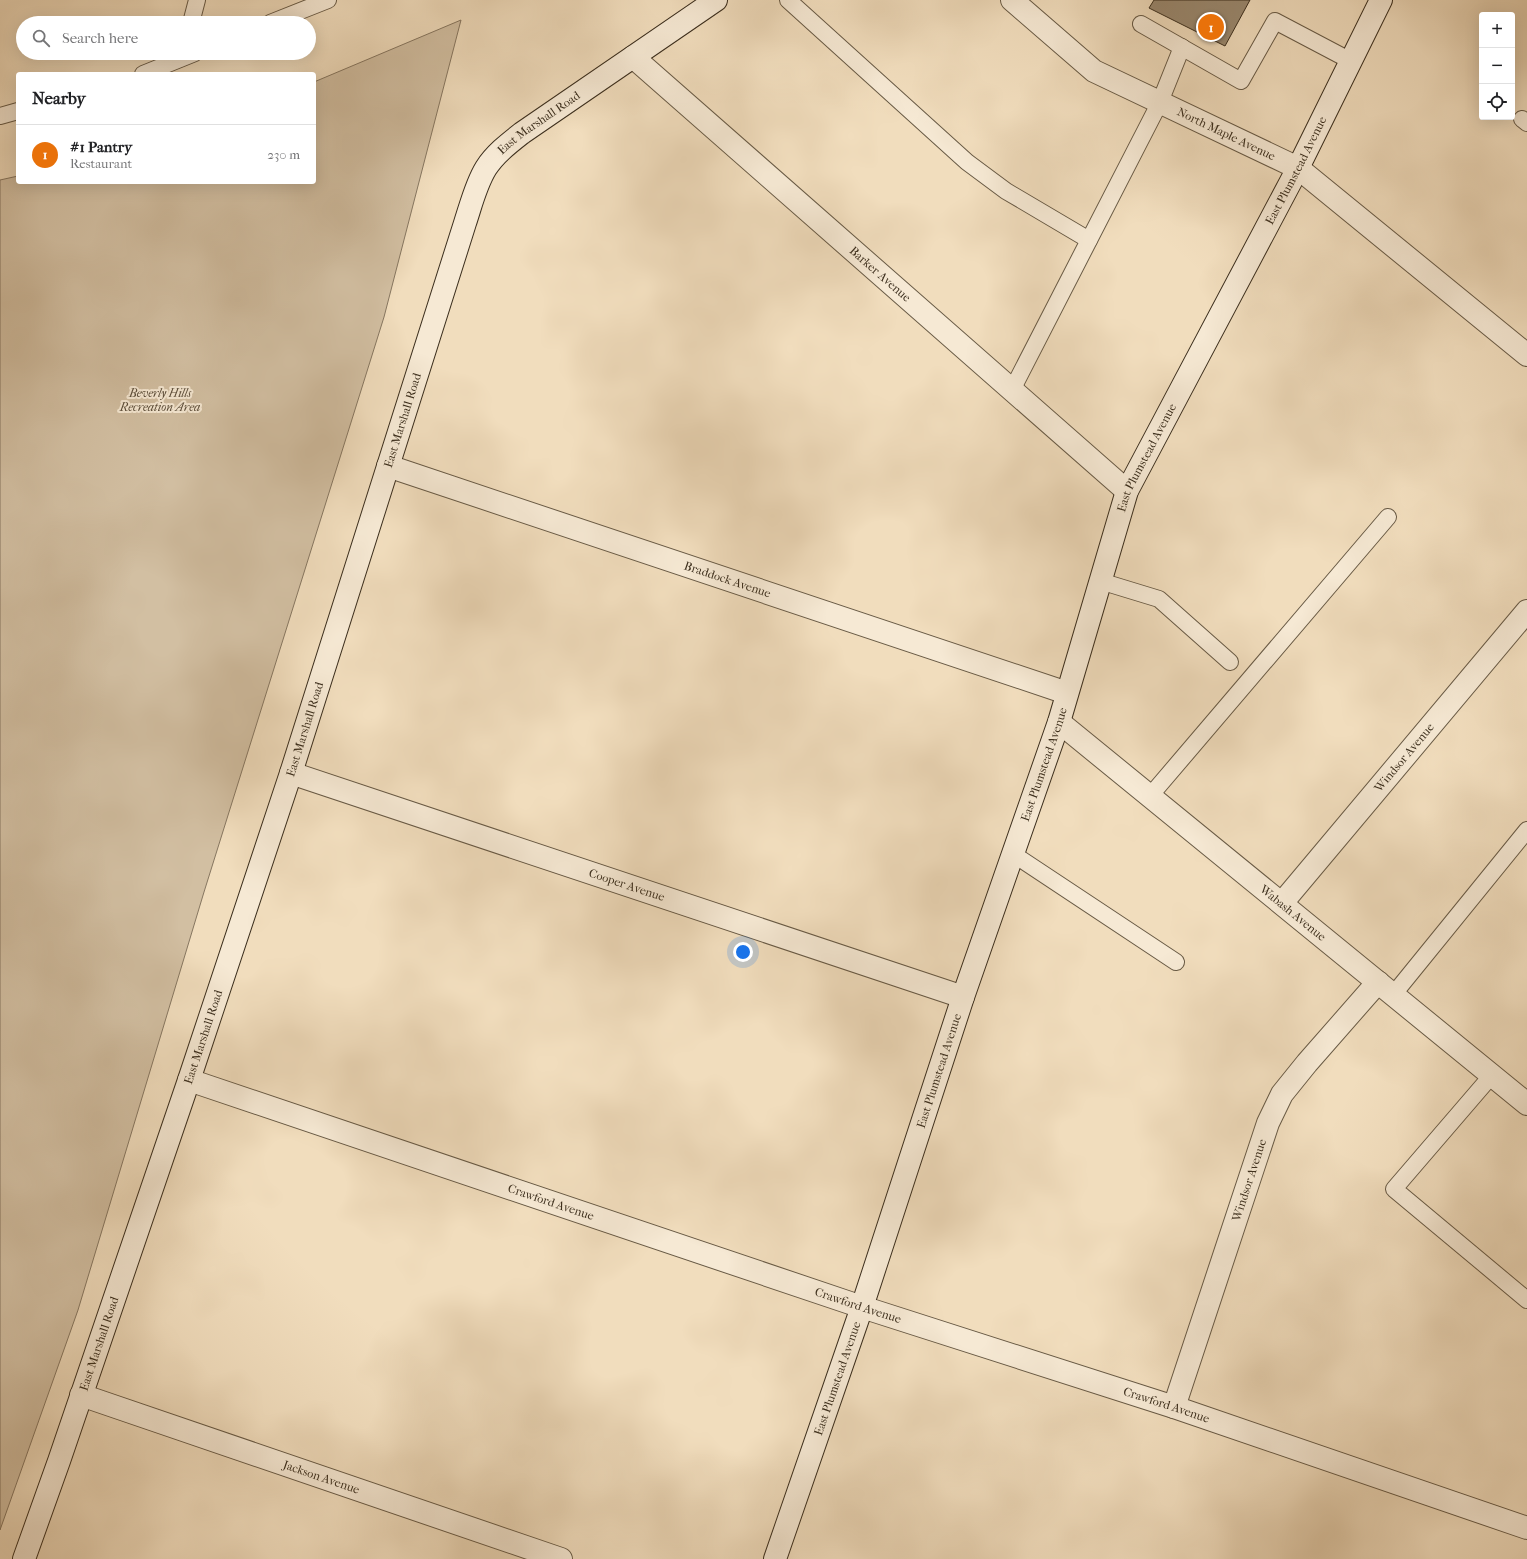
<!DOCTYPE html>
<meta charset="utf-8">
<style>
:root{--surface:#fff;--page:#f2f2f2;--text:#202124;--muted:#757577;--line:#e0e0e0;--accent:#8f2418}
body{margin:0;font-family:"IM FELL French Canon",serif;background:var(--page);color:var(--text)}
.controls{position:absolute;right:12px;top:12px;display:grid;overflow:hidden;border-radius:4px;box-shadow:0 4px 16px #0002}
.controls button{width:36px;height:36px;display:grid;place-items:center;padding:0;border:0;border-bottom:1px solid var(--line);background:var(--surface);color:var(--text);font:20px sans-serif}
.you{position:absolute;left:743px;top:952px;width:14px;height:14px;margin:-10px;border:3px solid #fff;border-radius:50%;background:#1a73e8;box-shadow:0 0 0 6px #1a73e833}
.badge{display:grid;place-items:center;width:26px;height:26px;border-radius:50%;background:var(--accent);color:#fff;font-size:13px;font-weight:700}
.pin{position:absolute;translate:-50% -50%;border:2px solid #fff;box-shadow:0 1px 4px #0006}
.list{margin:0;padding:0;list-style:none}
h2{display:flex;justify-content:space-between;align-items:center;height:52px;margin:0;padding:0 16px;font-size:17px}
h2 small{font-size:13px;font-weight:400;color:var(--muted)}
.list li{display:grid;grid-template-columns:26px 1fr auto;gap:12px;align-items:center;box-sizing:border-box;height:60px;padding:0 16px;border-top:1px solid var(--line)}
.list b{display:block;font-size:15px;white-space:nowrap}
.list p{margin:0;font-size:13px;white-space:nowrap;color:var(--muted)}
.list em{font-size:13px;font-style:normal;color:var(--muted)}
.icon{flex:none;width:22px;height:22px;fill:none;stroke:currentColor;stroke-width:2;stroke-linecap:round;stroke-linejoin:round}
.map{position:relative;flex:none;width:1527px;height:1559px;overflow:hidden}
.search{position:absolute;background:var(--surface);box-shadow:0 4px 16px #0002;left:16px;top:16px;width:300px;height:44px;display:flex;align-items:center;gap:10px;box-sizing:border-box;padding:0 14px;border-radius:22px;color:var(--muted);font-size:15px}
.panel{position:absolute;background:var(--surface);box-shadow:0 4px 16px #0002;left:16px;top:72px;width:300px;height:112px;border-radius:4px}
.map>svg:first-child{display:block}
.green{fill:#d2bfa2;stroke:#867660}
.building{fill:#9a8970;stroke:#3b2e1d}
.lines{fill:none;stroke-linecap:round;stroke-linejoin:round}
.lane-casing{stroke:#685a45;stroke-width:18}
.street-casing{stroke:#685a45;stroke-width:24}
.secondary-casing{stroke:#3b2e1d;stroke-width:24}
.lane{stroke:#f6e9d4;stroke-width:16}
.street{stroke:#f6e9d4;stroke-width:22}
.secondary{stroke:#f6e9d4;stroke-width:22}
.labels{text-anchor:middle;dominant-baseline:central;stroke-width:4;stroke-linejoin:round;paint-order:stroke}
.street-label{font-size:12px;fill:#3b2e1d;stroke:#f6e9d4}
.park-label{font-size:12px;font-style:italic;fill:#594b38;stroke:#f6e9d4}
</style>
<div class="map">
<svg width="1527" height="1559" viewBox="0 0 1527 1559">
<rect width="100%" height="100%" fill="#f1ddbd"/>
<filter id="stains"><feTurbulence type="fractalNoise" baseFrequency=".005" numOctaves="4"/><feColorMatrix values="0 0 0 0 .2 0 0 0 0 .09 0 0 0 0 .02 0 0 0 .5 -.17"/></filter>
<radialGradient id="worn" r=".72"><stop offset=".6" stop-color="#630" stop-opacity="0"/><stop offset="1" stop-color="#630" stop-opacity=".3"/></radialGradient>
<path class="green" d="M461,20l-77,297 -180,575 -126,418 -78,220v-1350l18,-4v6h296v-100z"/>
<path class="building" d="M1154,0h96l-25,46 -76,-38z"/>
<g class="lines">
<g class="lane-casing">
<g id="lane">
<path d="M788,0l179,162 39,29 83,49"/>
<path d="M191,23l6,-23"/>
<path d="M270,23l58,-23"/>
<path d="M1141,24l100,57 34,-60 76,40"/>
<path d="M143,74l52,-21"/>
<path d="M0,116l18,-5"/>
<path d="M1522,119l5,4"/>
<path d="M1012,390l148,-288 22,-55"/>
<path d="M1100,581l59,18 71,63"/>
<path d="M1150,796l238,-279"/>
<path d="M1013,854l163,108"/>
<path d="M1393,995l134,-165"/>
<path d="M1492,1075l-98,114 133,111"/>
</g>
</g>
<g class="street-casing">
<g id="street">
<path id="s1" d="M1012,0l82,71 204,97 229,187"/>
<path id="s2" d="M633,57l494,434"/>
<path id="s3" d="M388,466l679,227"/>
<path id="s4" d="M1059,722l468,382"/>
<path id="s5" d="M291,773l672,224"/>
<path id="s6" d="M1282,903l245,-292"/>
<path id="s7" d="M189,1080l673,227 312,100 353,121"/>
<path id="s8" d="M81,1395l480,164"/>
<path id="s9" d="M1174,1407l94,-284 14,-29 25,-31 71,-81"/>
</g>
</g>
<g class="secondary-casing">
<g id="secondary">
<path id="s10" d="M24,1559l35,-98 130,-381 102,-307 174,-550c6,-18 11,-39 21,-55 9,-14 22,-24 36,-35l194,-133"/>
<path id="s11" d="M775,1559l87,-252 101,-310 96,-275 68,-231 171,-323 83,-168"/>
</g>
</g>
<use href="#lane" class="lane"/>
<use href="#street" class="street"/>
<use href="#secondary" class="secondary"/>
</g>
<g class="labels">
<g class="street-label">
<text stroke="none"><textPath href="#s10" startOffset="1536">East Marshall Road</textPath></text>
<text stroke="none"><textPath href="#s1" startOffset="255">North Maple Avenue</textPath></text>
<text stroke="none"><textPath href="#s11" startOffset="1487">East Plumstead Avenue</textPath></text>
<text stroke="none"><textPath href="#s2" startOffset="329">Barker Avenue</textPath></text>
<text stroke="none"><textPath href="#s10" startOffset="1200">East Marshall Road</textPath></text>
<text stroke="none"><textPath href="#s11" startOffset="1163">East Plumstead Avenue</textPath></text>
<text stroke="none"><textPath href="#s3" startOffset="358">Braddock Avenue</textPath></text>
<text stroke="none"><textPath href="#s10" startOffset="876">East Marshall Road</textPath></text>
<text stroke="none"><textPath href="#s6" startOffset="190">Windsor Avenue</textPath></text>
<text stroke="none"><textPath href="#s11" startOffset="839">East Plumstead Avenue</textPath></text>
<text stroke="none"><textPath href="#s5" startOffset="354">Cooper Avenue</textPath></text>
<text stroke="none"><textPath href="#s4" startOffset="302">Wabash Avenue</textPath></text>
<text stroke="none"><textPath href="#s10" startOffset="552">East Marshall Road</textPath></text>
<text stroke="none"><textPath href="#s11" startOffset="515">East Plumstead Avenue</textPath></text>
<text stroke="none"><textPath href="#s9" startOffset="239">Windsor Avenue</textPath></text>
<text stroke="none"><textPath href="#s7" startOffset="382">Crawford Avenue</textPath></text>
<text stroke="none"><textPath href="#s7" startOffset="706">Crawford Avenue</textPath></text>
<text stroke="none"><textPath href="#s10" startOffset="228">East Marshall Road</textPath></text>
<text stroke="none"><textPath href="#s11" startOffset="191">East Plumstead Avenue</textPath></text>
<text stroke="none"><textPath href="#s7" startOffset="1030">Crawford Avenue</textPath></text>
<text stroke="none"><textPath href="#s8" startOffset="254">Jackson Avenue</textPath></text>
</g>
<g class="park-label">
<text x="160" y="393">Beverly Hills<tspan x="160" dy="14">Recreation Area</tspan></text>
</g>
</g>
<rect width="100%" height="100%" filter="url(#stains)"/>
<rect width="100%" height="100%" fill="url(#worn)"/>
</svg>
<div class="controls">
<button>+</button>
<button>−</button>
<button><svg class="icon" aria-label="locate" viewBox="0 0 24 24"><circle cx="12" cy="12" r="6"/><path d="M12 2v4M12 18v4M2 12h4M18 12h4"/></svg></button>
</div>
<div class="you"></div>
<div class="pin badge" style="left:1211px;top:27px;background:#e8710a">1</div>
<div class="search"><svg class="icon" aria-label="search" viewBox="0 0 24 24"><circle cx="10" cy="10" r="6"/><path d="M15 15l6 6"/></svg>Search here</div>
<section class="panel">
<h2>Nearby<small></small></h2>
<ul class="list">
<li><span class="badge" style="background:#e8710a">1</span><div><b>#1 Pantry</b><p>Restaurant</p></div><em>230 m</em></li>
</ul>
</section>
</div>
